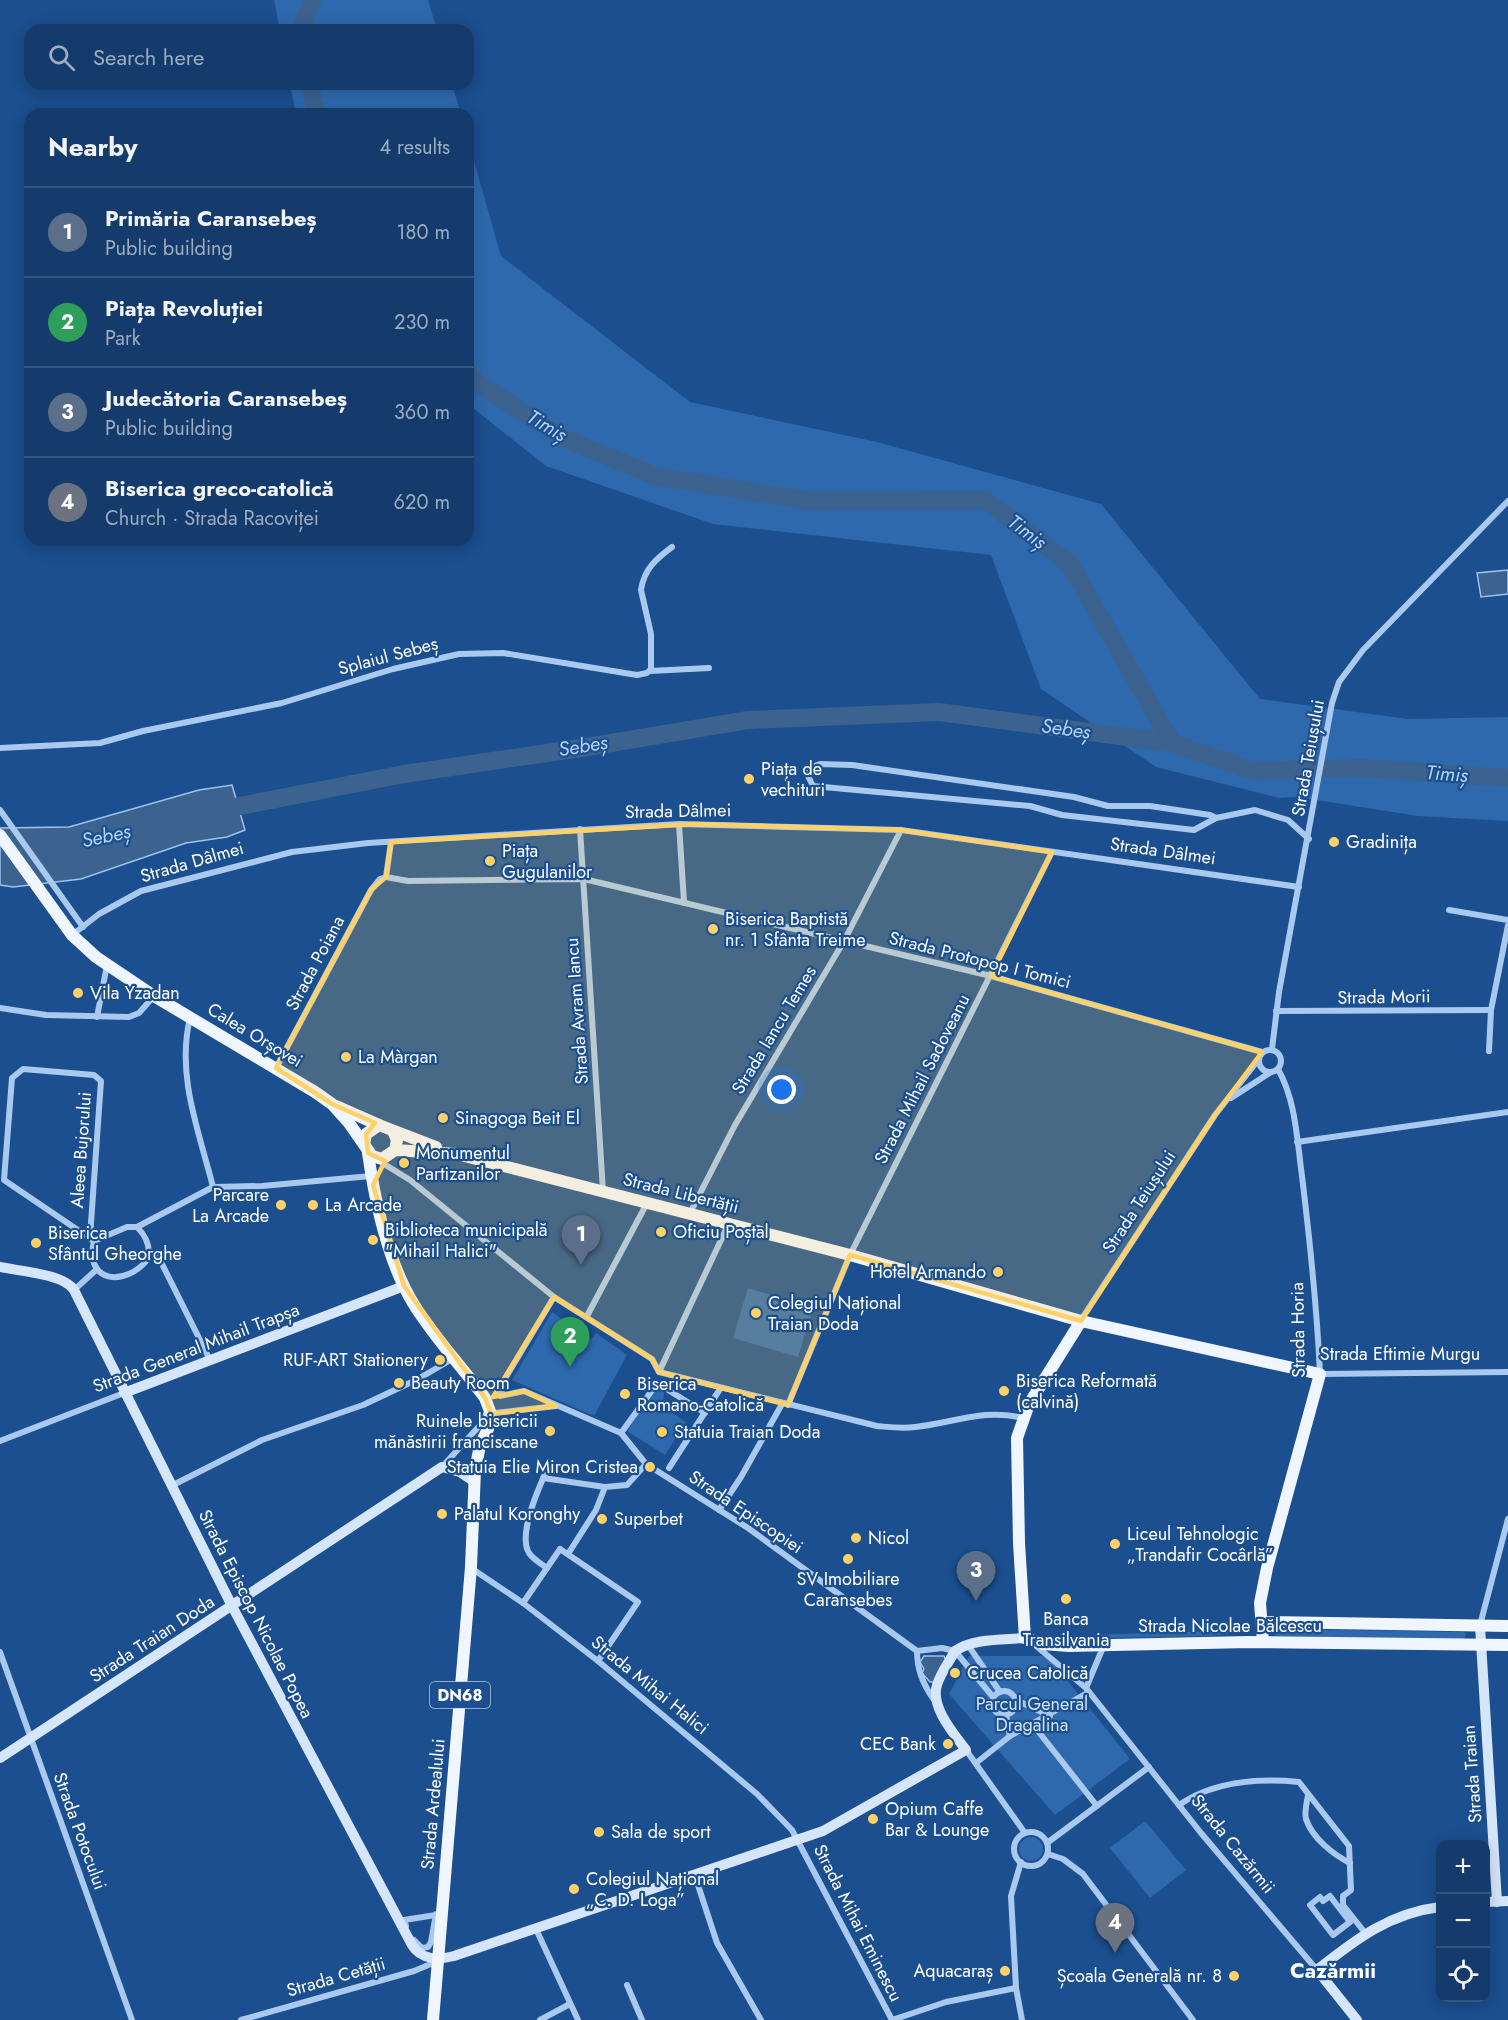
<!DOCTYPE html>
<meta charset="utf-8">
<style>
:root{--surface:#143b6b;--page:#1d4271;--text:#f1f3f6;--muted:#9dadc1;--line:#33557e;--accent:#8c9099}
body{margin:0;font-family:Jost,sans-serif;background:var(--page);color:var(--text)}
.controls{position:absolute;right:18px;bottom:18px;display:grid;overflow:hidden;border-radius:12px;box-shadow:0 3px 15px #0003}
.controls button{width:54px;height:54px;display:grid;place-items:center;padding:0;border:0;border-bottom:2px solid var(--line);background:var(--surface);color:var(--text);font:30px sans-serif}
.you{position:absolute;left:782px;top:1090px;width:21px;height:21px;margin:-15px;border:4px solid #fff;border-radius:50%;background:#1a73e8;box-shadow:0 0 0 9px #1a73e833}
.badge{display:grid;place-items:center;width:39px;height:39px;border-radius:50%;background:var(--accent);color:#fff;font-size:20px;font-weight:700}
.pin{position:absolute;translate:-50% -50px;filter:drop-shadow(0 2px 3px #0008)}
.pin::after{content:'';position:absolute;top:32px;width:21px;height:18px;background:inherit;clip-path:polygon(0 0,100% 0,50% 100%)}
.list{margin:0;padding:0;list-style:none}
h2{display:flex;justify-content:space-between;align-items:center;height:78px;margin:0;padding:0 24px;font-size:26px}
h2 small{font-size:20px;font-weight:400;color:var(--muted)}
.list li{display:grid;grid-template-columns:39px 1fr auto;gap:18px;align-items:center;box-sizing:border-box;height:90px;padding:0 24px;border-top:2px solid var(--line)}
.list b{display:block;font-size:22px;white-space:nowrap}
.list p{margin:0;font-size:20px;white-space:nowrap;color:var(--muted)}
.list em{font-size:20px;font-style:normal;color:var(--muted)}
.icon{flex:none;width:33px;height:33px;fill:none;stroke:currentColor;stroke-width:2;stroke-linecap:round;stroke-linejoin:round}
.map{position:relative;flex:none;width:1508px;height:2020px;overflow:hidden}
.search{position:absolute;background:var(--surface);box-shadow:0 3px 15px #0003;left:24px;top:24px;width:450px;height:66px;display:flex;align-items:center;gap:15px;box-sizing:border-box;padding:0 21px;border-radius:18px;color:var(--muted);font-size:22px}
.panel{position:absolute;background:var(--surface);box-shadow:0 3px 15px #0003;left:24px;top:108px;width:450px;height:438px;border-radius:18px}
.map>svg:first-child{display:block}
.green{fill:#2e69ad}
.water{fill:#3c6290;stroke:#9cc4f0;stroke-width:1.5}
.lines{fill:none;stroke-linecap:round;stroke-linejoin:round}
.river{stroke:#3c6290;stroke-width:18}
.street{stroke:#a9c9ee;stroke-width:6}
.secondary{stroke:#d6e6fa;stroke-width:10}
.primary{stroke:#f0f6ff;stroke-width:12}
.marked{fill:#ffd166;fill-opacity:0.2;stroke:#ffd166;stroke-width:4.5;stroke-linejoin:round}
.poi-dot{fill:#ffd166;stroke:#1b4f8f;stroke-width:2}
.labels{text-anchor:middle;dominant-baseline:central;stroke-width:4.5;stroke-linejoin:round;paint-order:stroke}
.shield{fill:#1b4f8f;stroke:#bbcadd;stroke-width:1.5}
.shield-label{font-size:16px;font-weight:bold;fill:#fff}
.street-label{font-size:18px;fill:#fff;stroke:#1b4f8f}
.poi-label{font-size:18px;fill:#fff;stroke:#1b4f8f;text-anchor:start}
.park-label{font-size:18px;fill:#cfe3fa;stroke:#1b4f8f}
.water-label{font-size:20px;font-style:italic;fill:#b5d3f5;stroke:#1b4f8f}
.quarter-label{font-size:21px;font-weight:bold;fill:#fff;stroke:#1b4f8f}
</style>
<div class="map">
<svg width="1508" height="2020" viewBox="0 0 1508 2020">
<rect width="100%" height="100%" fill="#1b4f8f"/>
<g class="green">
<path d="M274,0h154l9,30h-157z"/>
<path d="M290,84h162l9,30h-165z"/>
<path d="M468,140l33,116 189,146 187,40 224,62 159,195 148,20 100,-2v104l-90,-5 -121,-19 -18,1 -123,-31 -115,-78 -50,-134 -278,-31 -167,-58 -78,-62z"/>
<path d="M748,1288l65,20 -15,49 -65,-19z"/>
<path d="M552,1312l39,27 5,-6 31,22 -33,61 -82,-36z"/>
<path d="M656,1387l8,5 -1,15 23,15 -21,33 -38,-24z"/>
<path d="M1276,1629l188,3 2,2 -2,6 -188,-4 -3,-4z"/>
<path d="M1250,1630v2l-42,4 -155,3v-3z"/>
<path d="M969,1656h79l82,103 -75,56 -106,-121z"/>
<path d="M1145,1821l41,49 -36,28 -40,-50z"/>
<circle cx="1031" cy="1849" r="12"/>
</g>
<g class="water">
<path d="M1508,570v24l-27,3 -4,-24z"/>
<path d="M232,785l13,45 -18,7 -41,6 -105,36 -68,8 -13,-2v-57l69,-1 130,-37z"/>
<path d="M924,1656h20l2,5 -12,21h-4l-8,-9 2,-4 -4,-7z"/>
</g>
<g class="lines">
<g class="river">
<path d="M300,30l13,-30"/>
<path d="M309,84l8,30"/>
<path d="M468,372l8,10 85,55 94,39 153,25 177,-1 85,64 102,179"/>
<path d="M214,811l190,-37 177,-26 167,-28 191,-8 233,31 81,28 107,-3 148,10"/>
</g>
<g class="street">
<path d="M650,671l59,-3"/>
<path d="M0,748l100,-5 43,-12 139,-28 111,-34 66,-15 44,-1 134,22 10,-2 4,-4v-35l-10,-44c3,-21 15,-31 31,-43"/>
<path d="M0,810l83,117"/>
<path d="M1216,818l-6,-3 -60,-9h-42l-34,-9 -222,-32 -32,-1 -11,4 -1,8 5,10 217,20 32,9 132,15 22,-12 39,-8 33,10 21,19"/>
<path d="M679,824l5,78"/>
<path d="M580,829l23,362"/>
<path d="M386,877l22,4 176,-2 407,97 271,76"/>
<path d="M386,877l5,-35"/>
<path d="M1449,910l59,10"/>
<path d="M72,935l27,-21 42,-23 151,-39 76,-9 311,-19 222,6 398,57"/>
<path d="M0,1008l46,7 83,2 10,-4 15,-17"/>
<path d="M1276,1011l215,-1"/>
<path d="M97,1017l10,-52"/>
<path d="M190,1018c-14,58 9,113 23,169"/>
<path d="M1272,1049l7,-57 53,-289 7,-21 24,-32 145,-149"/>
<circle cx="1270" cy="1061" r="11"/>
<path d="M1489,1051l2,-41 17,-85"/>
<path d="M276,1068l95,-178 9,-11 6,-2"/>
<path d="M1278,1069c18,32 19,71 24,107 8,66 15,131 18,198l188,-2"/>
<path d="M1231,1098l40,-26"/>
<path d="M1297,1142l211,-30"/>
<path d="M384,1164l26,16 144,117 98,62 7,13 218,54c12,1 25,3 38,1 38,-4 70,-19 108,-9"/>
<path d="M690,1213l45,-88 109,-184 57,-111"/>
<path d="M127,1227h10c9,9 14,19 11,32 -21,27 -64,26 -54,-18z"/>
<path d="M137,1227l76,-40 49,-1 109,-10"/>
<path d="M90,1237l11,-156 -7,-6 -71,-6 -11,9 -8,102 90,61"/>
<path d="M149,1253l11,7 50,100"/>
<path d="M74,1290l22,-20"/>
<path d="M554,1297l-48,80 -6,19 24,-5 97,42 25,31 102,64 169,123"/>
<path d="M587,1316l60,-113"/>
<path d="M1081,1320l134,-205 44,-56"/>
<path d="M659,1372l70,-149"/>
<path d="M657,1383l48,30"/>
<path d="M788,1405l62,-150 202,-403"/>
<path d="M621,1433l32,-44"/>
<path d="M0,1441l124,-48"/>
<path d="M442,1467l40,-44 4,-9 70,-8"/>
<path d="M669,1468l51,-79"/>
<path d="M545,1474c-8,18 -27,61 -16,79 4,6 12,11 18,15"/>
<path d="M543,1478l62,9"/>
<path d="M171,1486l91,-46 101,-35 55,-26 36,-21"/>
<path d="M719,1510l22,-33 41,-73"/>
<path d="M568,1554l28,-44 9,-23 22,-2 19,-21"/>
<path d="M471,1568l52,35 75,58 159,133 35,36 100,190 54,-18 70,-14"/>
<path d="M523,1603l37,-54 78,53 -40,59"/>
<path d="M1480,1625l28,-106"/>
<path d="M968,1645l32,47"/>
<path d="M1035,1645l51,43 115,145 116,137"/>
<path d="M917,1651l25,-3 13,3 38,46"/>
<path d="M917,1651c0,19 6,33 17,49"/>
<path d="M0,1652l132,368"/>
<path d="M1086,1688l18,-43"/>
<circle cx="1004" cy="1703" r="12"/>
<path d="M1016,1700l34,16"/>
<path d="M1006,1715l4,21"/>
<path d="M1034,1726l63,80"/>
<path d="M966,1750l59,83"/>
<path d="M976,1763l34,-27 79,-44"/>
<path d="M1308,1795c-1,7 -4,17 -2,24 6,19 28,36 44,44"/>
<path d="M1179,1805c35,-24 78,-27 120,-23l50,64 2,44 -8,6v9l23,29"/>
<circle cx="1031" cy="1849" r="17"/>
<path d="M1047,1843l102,-76"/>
<path d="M1048,1854l15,5 20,15 110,146"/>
<path d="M1021,1862l-10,34 5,92 6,32"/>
<path d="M695,1876l22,67 44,77"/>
<path d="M1330,1896l20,26 -17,13 -23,-30 10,-8 3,4z"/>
<path d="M406,1926l-2,-6 38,-6"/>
<path d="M536,1929l42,91"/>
<path d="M414,1940l8,8 6,-1 3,-5 5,-28"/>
<path d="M627,1985l15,35"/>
<path d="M241,2020l173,-49 24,-10"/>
<path d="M540,2020l30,-16"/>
</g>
<g class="secondary">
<path d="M0,1267c19,4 64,7 74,23l158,316 180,339c9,15 27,15 42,11l369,-125 143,-81c-12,-16 -36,-43 -29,-65 3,-11 12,-23 18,-34 19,-13 48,-11 70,-13"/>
<path d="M124,1393l280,-107"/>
<path d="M1480,1626l17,276"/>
<path d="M0,1758l442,-291 18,5 15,10"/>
<path d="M1486,1902l22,-1"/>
<path d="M1357,2020l-40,-50c39,-31 73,-57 123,-63"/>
</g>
<g class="primary">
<path d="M0,835l72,100 24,22 58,39 161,96 17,12 17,19 23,33 10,3 13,-9 2,-10 -4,-9"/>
<path d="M336,1106l43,19"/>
<path d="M364,1144l2,-10 13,-9 57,22"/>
<path d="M395,1150l62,4 393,101 231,66 239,53 -53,194 -7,35 3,39"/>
<path d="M368,1153c7,49 19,107 45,150 20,33 49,64 72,95l6,16 -3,15 -8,16 -5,26 -4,96 -38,453"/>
<path d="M1081,1321l-52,83 -12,34 2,105 6,95 18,6 26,2 179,-4 260,3"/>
<path d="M1263,1622l245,4"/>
</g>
</g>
<path class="marked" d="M695,824l206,6 151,22 -61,124 271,76 -47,63 -134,206 -231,-66 -62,150 -129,-33 -7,-13 -98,-62 -61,100 31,-6 32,15 -65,8 -6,-16 -81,-112 -31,-101 12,-24 -17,-8 -2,-19 9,-11 -43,-19 -56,-36 95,-178 15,-13 5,-35z"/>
<g class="poi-dot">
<circle cx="749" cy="779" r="6"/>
<circle cx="1334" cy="842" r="6"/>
<circle cx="490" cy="861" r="6"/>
<circle cx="713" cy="929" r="6"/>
<circle cx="78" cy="993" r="6"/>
<circle cx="346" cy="1057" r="6"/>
<circle cx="443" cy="1118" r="6"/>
<circle cx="404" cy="1163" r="6"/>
<circle cx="281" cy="1205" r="6"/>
<circle cx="313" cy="1205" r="6"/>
<circle cx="661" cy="1232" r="6"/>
<circle cx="373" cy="1240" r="6"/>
<circle cx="36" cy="1243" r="6"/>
<circle cx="998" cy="1272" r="6"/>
<circle cx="756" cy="1313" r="6"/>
<circle cx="440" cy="1360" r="6"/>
<circle cx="399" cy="1383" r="6"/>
<circle cx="1004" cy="1391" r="6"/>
<circle cx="625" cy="1394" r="6"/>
<circle cx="550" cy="1431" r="6"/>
<circle cx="662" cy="1432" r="6"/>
<circle cx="650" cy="1467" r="6"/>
<circle cx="442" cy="1514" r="6"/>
<circle cx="602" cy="1519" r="6"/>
<circle cx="856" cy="1538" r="6"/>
<circle cx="1115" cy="1544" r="6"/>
<circle cx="848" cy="1559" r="6"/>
<circle cx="1066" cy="1599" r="6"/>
<circle cx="955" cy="1673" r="6"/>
<circle cx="948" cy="1744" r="6"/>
<circle cx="873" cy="1819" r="6"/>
<circle cx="599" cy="1832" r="6"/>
<circle cx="574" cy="1889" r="6"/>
<circle cx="1005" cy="1971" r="6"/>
<circle cx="1234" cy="1976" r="6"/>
</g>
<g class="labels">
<rect class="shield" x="430" y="1682" width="60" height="26" rx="4.5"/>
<g class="shield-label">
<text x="460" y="1695">DN68</text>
</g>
<g class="street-label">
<text transform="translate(388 656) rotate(-15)">Splaiul Sebeș</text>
<text transform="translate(1308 758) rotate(-80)">Strada Teiușului</text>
<text transform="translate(678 811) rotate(-1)">Strada Dâlmei</text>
<text transform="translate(1163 851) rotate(8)">Strada Dâlmei</text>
<text transform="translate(192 862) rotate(-16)">Strada Dâlmei</text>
<text transform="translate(980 960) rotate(14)">Strada Protopop I Tomici</text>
<text transform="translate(315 963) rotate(-62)">Strada Poiana</text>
<text transform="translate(1384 997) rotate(-1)">Strada Morii</text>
<text transform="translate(577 1011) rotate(-94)">Strada Avram Iancu</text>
<text transform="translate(774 1030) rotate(-59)">Strada Iancu Temes</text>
<text transform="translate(255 1035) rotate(31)">Calea Orșovei</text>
<text transform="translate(922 1079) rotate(-63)">Strada Mihail Sadoveanu</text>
<text transform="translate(81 1150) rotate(-86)">Aleea Bujorului</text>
<text transform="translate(681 1193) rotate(14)">Strada Libertății</text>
<text transform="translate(1139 1202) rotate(-57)">Strada Teiușului</text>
<text transform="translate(1298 1330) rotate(-91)">Strada Horia</text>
<text transform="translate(196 1348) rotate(-21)">Strada General Mihail Trapșa</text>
<text x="1400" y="1354">Strada Eftimie Murgu</text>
<text transform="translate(746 1512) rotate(34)">Strada Episcopiei</text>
<text transform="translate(256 1614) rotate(63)">Strada Episcop Nicolae Popea</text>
<text x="1230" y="1626">Strada Nicolae Bălcescu</text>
<text transform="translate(152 1639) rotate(-33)">Strada Traian Doda</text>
<text transform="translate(650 1685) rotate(39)">Strada Mihai Halici</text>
<text transform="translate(1472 1774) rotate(-94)">Strada Traian</text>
<text transform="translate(433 1804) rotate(-85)">Strada Ardealului</text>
<text transform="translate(80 1831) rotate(70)">Strada Potocului</text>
<text transform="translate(1233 1844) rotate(51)">Strada Cazărmii</text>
<text transform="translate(858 1923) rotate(63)">Strada Mihai Eminescu</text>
<text transform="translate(336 1977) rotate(-16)">Strada Cetății</text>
</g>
<g class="poi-label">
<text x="761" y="769">Piața de<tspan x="761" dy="21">vechituri</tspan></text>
<text x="1346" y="842">Gradinița</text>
<text x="502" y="851">Piața<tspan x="502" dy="21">Gugulanilor</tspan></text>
<text x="725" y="919">Biserica Baptistă<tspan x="725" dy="21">nr. 1 Sfânta Treime</tspan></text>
<text x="90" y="993">Vila Yzadan</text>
<text x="358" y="1057">La Màrgan</text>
<text x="455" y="1118">Sinagoga Beit El</text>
<text x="416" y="1153">Monumentul<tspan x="416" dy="21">Partizanilor</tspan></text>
<text x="269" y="1195" text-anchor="end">Parcare<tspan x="269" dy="21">La Arcade</tspan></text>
<text x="325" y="1205">La Arcade</text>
<text x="385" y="1230">Biblioteca municipală<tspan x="385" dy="21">"Mihail Halici"</tspan></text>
<text x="673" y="1232">Oficiu Poștal</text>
<text x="48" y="1233">Biserica<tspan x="48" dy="21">Sfântul Gheorghe</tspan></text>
<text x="986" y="1272" text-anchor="end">Hotel Armando</text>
<text x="768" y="1303">Colegiul Național<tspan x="768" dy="21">Traian Doda</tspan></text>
<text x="428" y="1360" text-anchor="end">RUF-ART Stationery</text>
<text x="1016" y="1381">Biserica Reformată<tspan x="1016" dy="21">(calvină)</tspan></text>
<text x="411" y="1383">Beauty Room</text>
<text x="637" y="1384">Biserica<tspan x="637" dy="21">Romano-Catolică</tspan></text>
<text x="538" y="1421" text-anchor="end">Ruinele bisericii<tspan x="538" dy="21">mănăstirii franciscane</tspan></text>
<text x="674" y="1432">Statuia Traian Doda</text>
<text x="638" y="1467" text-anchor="end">Statuia Elie Miron Cristea</text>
<text x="454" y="1514">Palatul Koronghy</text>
<text x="614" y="1519">Superbet</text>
<text x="1127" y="1534">Liceul Tehnologic<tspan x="1127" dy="21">„Trandafir Cocârlă”</tspan></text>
<text x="868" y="1538">Nicol</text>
<text x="848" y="1579" text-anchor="middle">SV Imobiliare<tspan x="848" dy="21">Caransebes</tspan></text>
<text x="1066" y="1619" text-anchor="middle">Banca<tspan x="1066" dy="21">Transilvania</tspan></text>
<text x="967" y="1673">Crucea Catolică</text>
<text x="936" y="1744" text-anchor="end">CEC Bank</text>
<text x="885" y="1809">Opium Caffe<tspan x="885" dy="21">Bar &amp; Lounge</tspan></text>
<text x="611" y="1832">Sala de sport</text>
<text x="586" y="1879">Colegiul Național<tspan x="586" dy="21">„C. D. Loga”</tspan></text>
<text x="993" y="1971" text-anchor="end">Aquacaraș</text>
<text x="1222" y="1976" text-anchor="end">Școala Generală nr. 8</text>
</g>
<g class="park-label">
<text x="1032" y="1704">Parcul General<tspan x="1032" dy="21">Dragalina</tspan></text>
</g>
<g class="water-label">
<text transform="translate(547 426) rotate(31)">Timiș</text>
<text transform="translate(1027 532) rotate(37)">Timiș</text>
<text transform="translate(1066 729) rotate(8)">Sebeș</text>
<text transform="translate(583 746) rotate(-9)">Sebeș</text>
<text transform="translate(1447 774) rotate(4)">Timiș</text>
<text transform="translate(106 836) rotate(-12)">Sebeș</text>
</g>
<g class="quarter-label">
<text x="1333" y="1971">Cazărmii</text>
</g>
</g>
</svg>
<div class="controls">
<button>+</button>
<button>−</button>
<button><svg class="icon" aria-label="locate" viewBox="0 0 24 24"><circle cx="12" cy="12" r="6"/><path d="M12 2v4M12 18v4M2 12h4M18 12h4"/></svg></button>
</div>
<div class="you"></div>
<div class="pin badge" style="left:581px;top:1265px;background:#5c6f8a">1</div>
<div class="pin badge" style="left:570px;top:1367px;background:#2e9e5b">2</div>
<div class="pin badge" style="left:976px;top:1601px;background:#5c6f8a">3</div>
<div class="pin badge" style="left:1115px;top:1953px;background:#6b7280">4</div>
<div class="search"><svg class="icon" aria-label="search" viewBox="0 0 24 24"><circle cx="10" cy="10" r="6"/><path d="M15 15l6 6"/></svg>Search here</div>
<section class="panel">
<h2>Nearby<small>4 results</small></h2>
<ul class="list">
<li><span class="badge" style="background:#5c6f8a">1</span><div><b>Primăria Caransebeș</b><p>Public building</p></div><em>180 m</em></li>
<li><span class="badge" style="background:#2e9e5b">2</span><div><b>Piața Revoluției</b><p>Park</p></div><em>230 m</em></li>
<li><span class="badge" style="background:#5c6f8a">3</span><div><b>Judecătoria Caransebeș</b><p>Public building</p></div><em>360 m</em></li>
<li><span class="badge" style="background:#6b7280">4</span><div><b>Biserica greco-catolică</b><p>Church · Strada Racoviței</p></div><em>620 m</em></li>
</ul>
</section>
</div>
